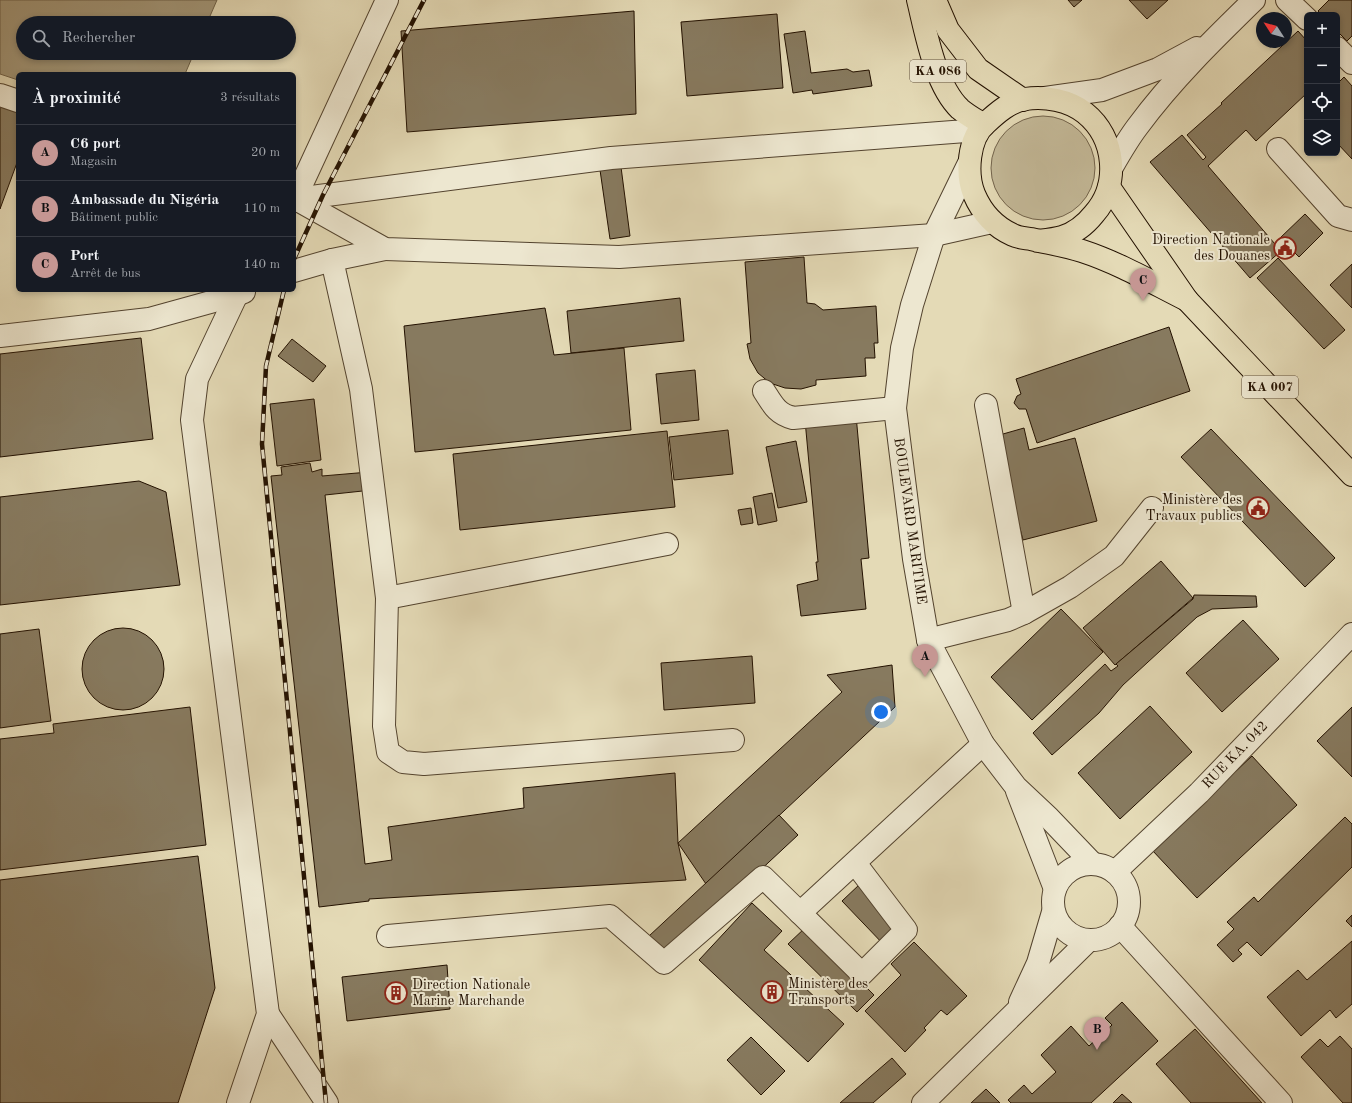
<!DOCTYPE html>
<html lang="fr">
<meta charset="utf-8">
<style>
:root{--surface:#171b24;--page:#20242c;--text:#f1f3f6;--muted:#9ea1a6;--line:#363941;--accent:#c59692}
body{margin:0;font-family:"Old Standard TT",serif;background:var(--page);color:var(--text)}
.controls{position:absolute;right:12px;top:12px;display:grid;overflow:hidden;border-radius:6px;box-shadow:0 2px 6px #0003}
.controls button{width:36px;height:36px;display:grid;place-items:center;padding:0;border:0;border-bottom:1px solid var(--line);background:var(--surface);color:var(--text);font:20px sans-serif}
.compass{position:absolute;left:1256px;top:12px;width:36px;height:36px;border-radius:50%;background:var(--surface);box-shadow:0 2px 6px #0003;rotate:306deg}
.you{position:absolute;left:881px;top:712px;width:14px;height:14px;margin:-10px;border:3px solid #fff;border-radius:50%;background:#1a73e8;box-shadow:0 0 0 6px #1a73e833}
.badge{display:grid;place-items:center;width:26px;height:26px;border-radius:50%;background:var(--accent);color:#111;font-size:13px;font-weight:700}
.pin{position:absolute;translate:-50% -33px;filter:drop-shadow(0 1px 2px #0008)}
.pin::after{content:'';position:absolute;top:21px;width:14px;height:12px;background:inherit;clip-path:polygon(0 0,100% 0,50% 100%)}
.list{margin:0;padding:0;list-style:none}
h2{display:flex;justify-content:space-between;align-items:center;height:52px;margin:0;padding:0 16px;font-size:17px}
h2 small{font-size:13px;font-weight:400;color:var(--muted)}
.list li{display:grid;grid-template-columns:26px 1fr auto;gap:12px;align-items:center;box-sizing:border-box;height:56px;padding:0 16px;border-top:1px solid var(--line)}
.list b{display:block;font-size:15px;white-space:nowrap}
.list p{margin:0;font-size:13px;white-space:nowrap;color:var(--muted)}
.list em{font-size:13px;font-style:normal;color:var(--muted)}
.icon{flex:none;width:22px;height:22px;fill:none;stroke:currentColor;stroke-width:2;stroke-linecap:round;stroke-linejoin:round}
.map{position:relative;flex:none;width:1352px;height:1103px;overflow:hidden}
.search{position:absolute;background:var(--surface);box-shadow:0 2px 6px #0003;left:16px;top:16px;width:280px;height:44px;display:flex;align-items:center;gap:10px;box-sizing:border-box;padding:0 14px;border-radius:22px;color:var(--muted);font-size:15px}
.panel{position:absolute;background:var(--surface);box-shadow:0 2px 6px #0003;left:16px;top:72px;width:280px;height:220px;border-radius:6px}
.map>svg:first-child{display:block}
.green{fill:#c3b897;stroke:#73644c}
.water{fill:#a29678;stroke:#6f6148}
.building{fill:#877a5f;stroke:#231100}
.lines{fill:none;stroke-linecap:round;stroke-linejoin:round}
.minor-casing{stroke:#53432e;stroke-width:24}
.major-casing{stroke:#231100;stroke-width:24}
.minor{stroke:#ede7d0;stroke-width:22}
.major{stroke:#e4dab6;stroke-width:22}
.rail-casing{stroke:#231100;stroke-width:4.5}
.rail{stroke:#ede7d0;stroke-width:3;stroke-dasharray:9;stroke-linecap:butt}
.labels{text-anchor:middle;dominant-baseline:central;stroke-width:4;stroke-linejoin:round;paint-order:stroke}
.shield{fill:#ede7d0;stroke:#60513e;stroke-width:1}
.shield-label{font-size:13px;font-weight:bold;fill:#231100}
.poi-label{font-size:14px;fill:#231100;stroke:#ede7d0;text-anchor:end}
.street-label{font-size:14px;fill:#231100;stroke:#ede7d0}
</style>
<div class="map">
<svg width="1352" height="1103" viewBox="0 0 1352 1103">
<rect width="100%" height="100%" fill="#e4dab6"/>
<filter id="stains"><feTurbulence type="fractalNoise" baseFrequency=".005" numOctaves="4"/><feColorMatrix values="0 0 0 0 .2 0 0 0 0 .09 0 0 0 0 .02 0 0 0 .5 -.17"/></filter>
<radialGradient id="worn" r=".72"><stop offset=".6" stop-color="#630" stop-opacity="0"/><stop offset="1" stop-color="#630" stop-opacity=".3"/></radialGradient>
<circle class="green" cx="1043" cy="168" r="52"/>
<path class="water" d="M0,0h217l-10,23h-184v30h171l-9,21h-167v6l-18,-6z"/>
<g class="building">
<path d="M1068,0h14l-8,7z"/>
<path d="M1129,0h39l-21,19z"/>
<path d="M1329,0h23v36l-5,5 -10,-10v-16h-15l-4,-4z"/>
<path d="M634,11l2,103 -229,18 -6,-101z"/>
<path d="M777,14l6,74 -96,8 -6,-74z"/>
<path d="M805,31l6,42 36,-4 6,3 16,-2 3,16 -59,8 -1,-4 -19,3 -9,-59z"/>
<path d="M1298,31l9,10v52l-51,48 -10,-11 -38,36 73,85 -31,27 -100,-116 32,-27 21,25 3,-3 -19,-22 35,-31 -1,-1z"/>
<path d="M1344,77l8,9v73l-15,-16v-59z"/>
<path d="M0,105l18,6v49l-18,49z"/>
<path d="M621,167l9,69 -20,3 -10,-69z"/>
<path d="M1305,214l18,19 -24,24 -19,-19z"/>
<path d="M804,257l3,46 8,1 8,6 53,-4 2,37h-4l1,15h-10l1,18 -50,4v5l-15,4 -16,-1 -15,-5 -12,-10 -8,-14 -3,-15 4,-1 -6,-81z"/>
<path d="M1278,258l67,72 -21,19 -67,-71z"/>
<path d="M1352,264v44l-22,-23z"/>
<path d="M680,298l4,43 -113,12 -4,-42z"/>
<path d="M545,308l9,47 70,-7 7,82 -216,22 -11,-126z"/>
<path d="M1169,327l21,64 -153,52 -11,-34h-7l-5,-6 3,-7 4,-2 -5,-15z"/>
<path d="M141,338l12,101 -153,18v-103z"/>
<path d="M292,339l34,27 -13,16 -35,-26z"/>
<path d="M695,370l4,50 -38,4 -5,-50z"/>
<path d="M314,399l7,61 -44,6 -7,-62z"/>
<path d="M856,415l13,143 -8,1 5,50 -65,7 -4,-31 21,-5 -2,-18h2l-13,-142z"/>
<path d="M1024,428l5,22 46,-12 22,83 -74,19 -27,-104z"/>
<path d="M1211,429l124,129 -30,29 -124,-130z"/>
<path d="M728,430l5,44 -59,6 -5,-43z"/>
<path d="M667,431l8,76 -215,23 -7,-76z"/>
<path d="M796,441l11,61 -29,6 -12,-61z"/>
<path d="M310,463l2,9 10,-3v7l47,-4 3,18 -47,5 40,369 27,-4 -4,-33 136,-19 -1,-20 152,-15 3,70 8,37 -317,19v2l-50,6 -48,-431 11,-1 -1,-8z"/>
<path d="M139,481l27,11 14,93 -180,20v-108z"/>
<path d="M772,493l5,28 -19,4 -5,-28z"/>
<path d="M751,508l2,15 -12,2 -3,-15z"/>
<path d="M1161,561l32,37 -78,67 -32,-37z"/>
<path d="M1194,595l62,1 1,11 -45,2 -15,8 -74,68 -24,28 -47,42 -19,-22 72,-69 6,7 7,-5 -2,-2 77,-65z"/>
<path d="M1061,609l42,43 -71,68 -41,-43z"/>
<path d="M1243,620l36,39 -57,53 -36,-39z"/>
<circle cx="123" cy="669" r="41"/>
<path d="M39,629l12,92 -51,7v-94z"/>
<path d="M752,656l3,47 -91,7 -3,-47z"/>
<path d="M892,665l3,42 -189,177 -28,-41 164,-151 -15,-17z"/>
<path d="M1150,706l42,46 -72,67 -42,-46z"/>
<path d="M190,707l16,138 -206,25v-131l54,-6 -1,-9z"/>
<path d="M1352,707v70l-35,-36z"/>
<path d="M1252,756l45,49 -100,93 -45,-48z"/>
<path d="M779,815l19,20 -130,121 -19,-20z"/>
<path d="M1345,817l7,7v43l-91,89 -14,-14 -9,8 4,4 -9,8 -16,-17 17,-16 -7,-7 27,-25 4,5z"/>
<path d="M198,856l17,132 -37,115h-178v-223z"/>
<path d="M860,884l43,46 -17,17 -44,-46z"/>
<path d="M752,903l30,28 -18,19 80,74 -36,38 -109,-102z"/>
<path d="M1352,915v12l-6,-6z"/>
<path d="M806,927l68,68 -17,17 -69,-68z"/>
<path d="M1352,941v63l-16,14 -6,-8 -29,26 -34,-39 31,-27 9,10z"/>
<path d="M914,942l53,54 -20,19 -6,-5 -17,18 2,2 -21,22 -40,-41 36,-36 -10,-11z"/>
<path d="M447,965l3,44 -103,12 -5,-44z"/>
<path d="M1122,1002l36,39 -67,62h-80l-3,-3 16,-15 8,9 24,-22 -15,-17 30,-29 18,20 23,-21 -7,-7z"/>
<path d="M1195,1029l67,74h-71l-35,-39z"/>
<path d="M1340,1036l12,13v54h-9l-42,-46 19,-18 8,8z"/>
<path d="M751,1037l34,34 -24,24 -34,-35z"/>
<path d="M892,1058l14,16 -33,29h-33z"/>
<path d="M986,1089l14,14h-29z"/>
<path d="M1122,1094l10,9h-19z"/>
</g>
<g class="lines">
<g class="minor-casing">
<g id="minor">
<path d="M1287,0l20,19"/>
<path d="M1337,48l15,15"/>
<path d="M0,95l18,6"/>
<path d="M1045,98l57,-8 56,-21 39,-21"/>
<path d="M1278,149l60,67 14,4"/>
<path d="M969,163l-35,72 -22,70 -10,43 -7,60 19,151 14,81 55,104 33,43 33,31 44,46"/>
<path d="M1112,167c8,-14 16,-28 26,-41 34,-46 75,-86 116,-126"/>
<path d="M294,198l91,51 234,8 315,-22 58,-13"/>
<path d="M296,199l315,-41 368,-28"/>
<path d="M294,201l93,-201"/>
<path d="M332,260l29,129 26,209 -3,128 4,26 15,10 21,2 309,-24"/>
<path d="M294,271l38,-11 53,-11"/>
<path d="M0,336l149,-17 87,-24 8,-3"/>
<path d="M764,391c9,14 13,23 29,27l102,-10"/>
<path d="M986,405l38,208"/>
<path d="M387,598l280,-54"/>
<path d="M928,640l80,-20 16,-7 46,-26 44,-31 38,-48"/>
<path d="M1017,791l38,98"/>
<circle cx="1091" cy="902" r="38"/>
<path d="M1115,872l84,-79 153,-159"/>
<path d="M800,913l62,61 44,-44 -51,-67"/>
<path d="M1120,926l161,177"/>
<path d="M388,936l222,-20 54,47 99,-86 37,36 183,-169"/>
<path d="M1020,1002l18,-39 15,-51"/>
<path d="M268,1014l59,89"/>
<path d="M238,1103l30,-89 -76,-594 5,-41 42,-89"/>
<path d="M923,1103l165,-162"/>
</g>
</g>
<g class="major-casing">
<g id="major">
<path d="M918,0c8,33 17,85 42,109 7,6 16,11 24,16"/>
<path d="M935,0l13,30 30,39 45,31"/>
<path d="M1109,187l78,113 165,175"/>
<path d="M1038,241c8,-1 17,-2 24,-4 13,-4 24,-13 32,-23 26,-29 22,-76 -9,-101 -16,-13 -40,-17 -60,-14 -16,3 -28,14 -39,24 -18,15 -20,51 -12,71 8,19 21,33 39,41 6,3 13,3 18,4 17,4 35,7 51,12 37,12 71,32 105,49"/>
</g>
</g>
<use href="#minor" class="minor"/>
<use href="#major" class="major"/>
<g class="rail-casing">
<g id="rail">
<path d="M294,259l29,-64 101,-195"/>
<path d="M284,290l-18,76 -4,78 64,659"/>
</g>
</g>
<use href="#rail" class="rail"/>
</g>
<defs>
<g id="civic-ring" transform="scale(1.15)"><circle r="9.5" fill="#ede7d0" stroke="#8f2418" stroke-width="1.5"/><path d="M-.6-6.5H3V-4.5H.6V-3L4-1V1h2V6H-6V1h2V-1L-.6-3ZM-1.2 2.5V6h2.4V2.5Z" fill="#8f2418"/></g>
<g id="building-ring" transform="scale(1.15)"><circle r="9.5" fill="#ede7d0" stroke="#8f2418" stroke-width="1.5"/><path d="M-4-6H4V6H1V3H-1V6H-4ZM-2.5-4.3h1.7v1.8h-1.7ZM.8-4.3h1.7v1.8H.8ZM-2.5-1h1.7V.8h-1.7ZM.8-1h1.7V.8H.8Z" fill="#8f2418"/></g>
</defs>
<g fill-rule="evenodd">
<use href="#civic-ring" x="1285" y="248"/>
<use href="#civic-ring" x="1258" y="508"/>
<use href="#building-ring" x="772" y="992"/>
<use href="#building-ring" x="396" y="993"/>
</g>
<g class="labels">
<g class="shield">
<rect x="910" y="60" width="56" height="22" rx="3"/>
<rect x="1242" y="376" width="56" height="22" rx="3"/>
</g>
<g class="shield-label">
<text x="938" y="71">KA 086</text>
<text x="1270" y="387">KA 007</text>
</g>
<g class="poi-label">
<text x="1270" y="240">Direction Nationale<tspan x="1270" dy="16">des Douanes</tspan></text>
<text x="1242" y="500">Ministère des<tspan x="1242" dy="16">Travaux publics</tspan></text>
<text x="788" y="984" text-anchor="start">Ministère des<tspan x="788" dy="16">Transports</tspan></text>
<text x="412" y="985" text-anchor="start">Direction Nationale<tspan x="412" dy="16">Marine Marchande</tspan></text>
</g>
<g class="street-label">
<text transform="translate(910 521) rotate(82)">BOULEVARD MARITIME</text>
<text transform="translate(1235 755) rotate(-46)">RUE KA. 042</text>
</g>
</g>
<rect width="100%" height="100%" filter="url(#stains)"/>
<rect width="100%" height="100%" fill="url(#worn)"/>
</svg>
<div class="controls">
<button>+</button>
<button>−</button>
<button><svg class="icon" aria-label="locate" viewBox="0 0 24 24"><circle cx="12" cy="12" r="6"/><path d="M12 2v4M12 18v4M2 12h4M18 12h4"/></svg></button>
<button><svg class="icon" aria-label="layers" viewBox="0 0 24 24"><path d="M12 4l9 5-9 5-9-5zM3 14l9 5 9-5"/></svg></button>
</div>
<svg class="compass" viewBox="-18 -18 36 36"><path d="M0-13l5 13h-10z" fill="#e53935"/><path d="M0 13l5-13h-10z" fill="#9ea1a6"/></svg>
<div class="you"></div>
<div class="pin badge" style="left:925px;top:677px">A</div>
<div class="pin badge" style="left:1097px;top:1050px">B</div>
<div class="pin badge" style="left:1143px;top:301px">C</div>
<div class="search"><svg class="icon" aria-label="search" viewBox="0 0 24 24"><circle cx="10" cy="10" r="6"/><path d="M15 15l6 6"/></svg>Rechercher</div>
<section class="panel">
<h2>À proximité<small>3 résultats</small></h2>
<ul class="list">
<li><span class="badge">A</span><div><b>C6 port</b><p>Magasin</p></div><em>20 m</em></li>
<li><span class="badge">B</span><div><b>Ambassade du Nigéria</b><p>Bâtiment public</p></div><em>110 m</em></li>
<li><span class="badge">C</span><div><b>Port</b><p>Arrêt de bus</p></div><em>140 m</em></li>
</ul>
</section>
</div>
